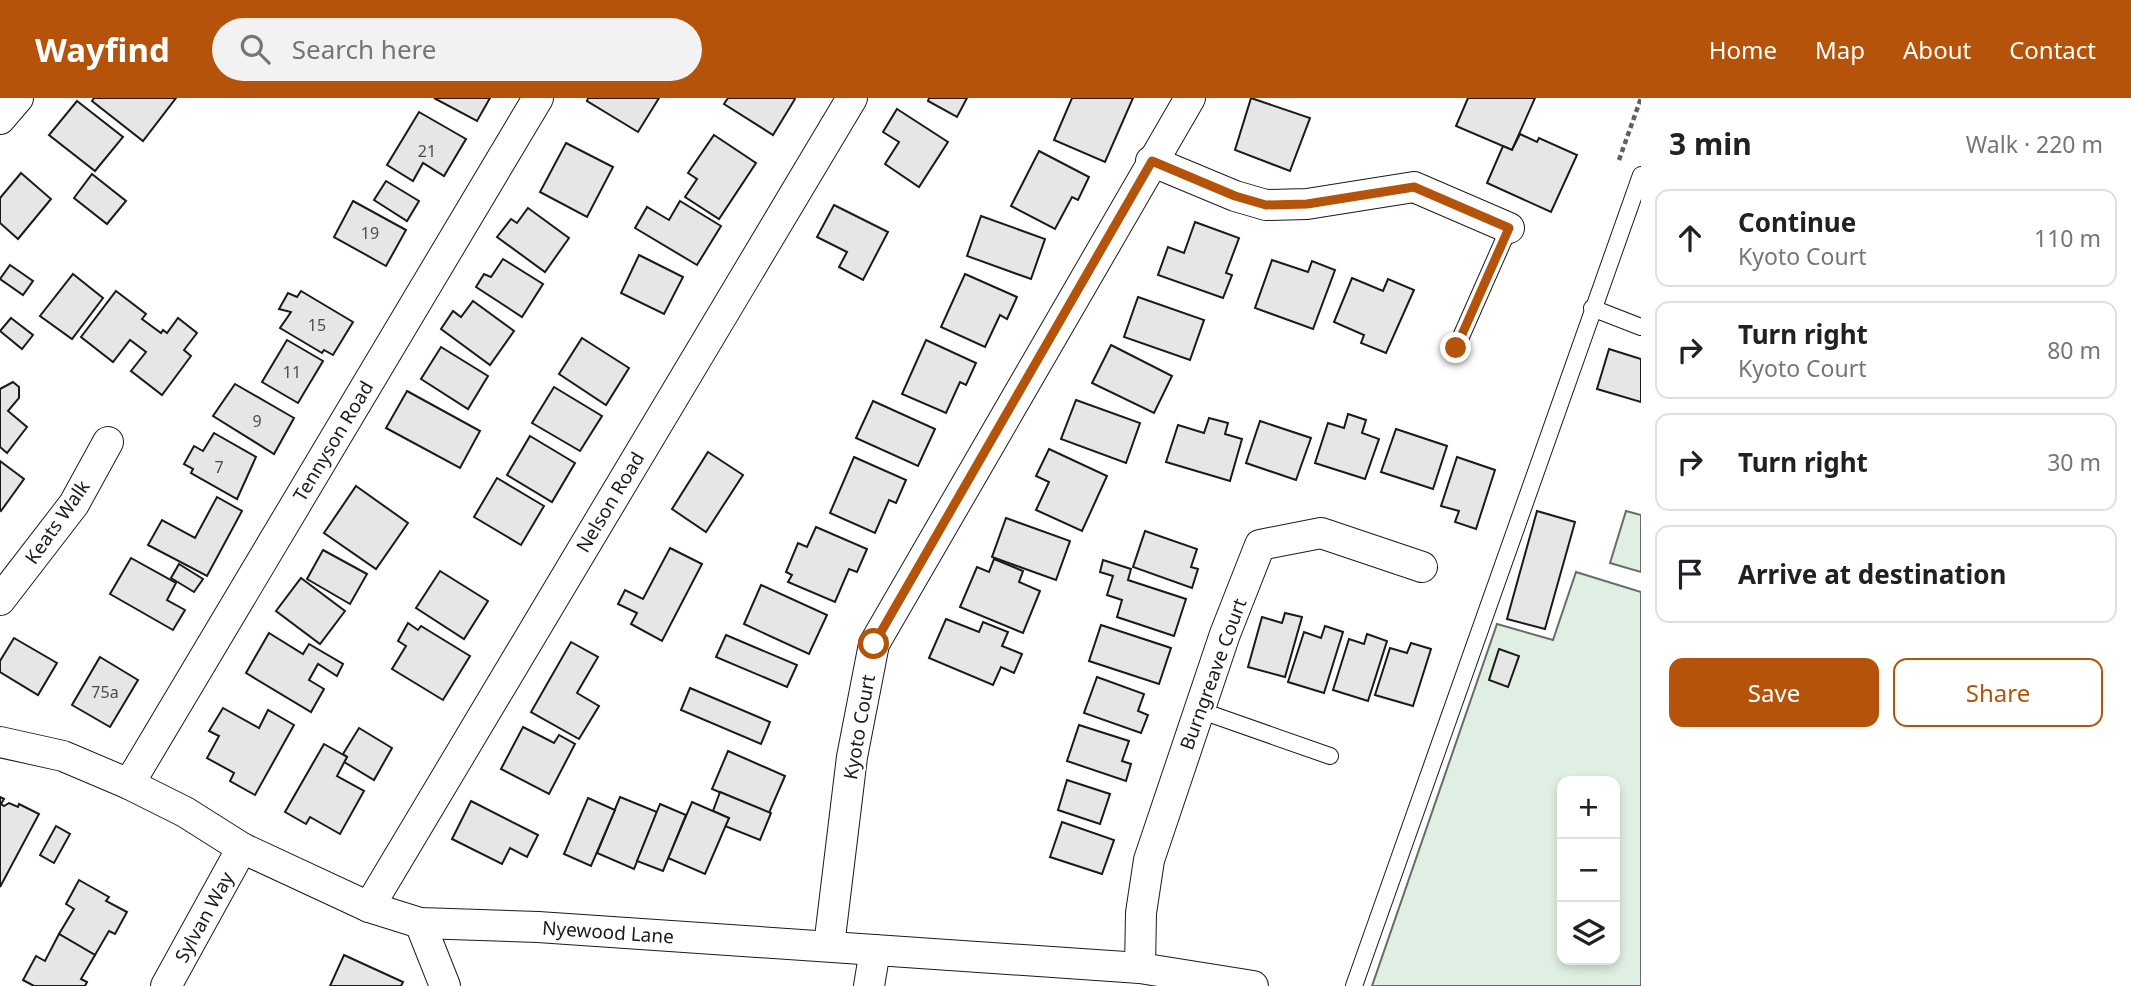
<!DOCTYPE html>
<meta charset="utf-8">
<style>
:root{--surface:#fff;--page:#f2f2f2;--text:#202124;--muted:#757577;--line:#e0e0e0;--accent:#b45309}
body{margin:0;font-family:"Noto Sans",sans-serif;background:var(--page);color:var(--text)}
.controls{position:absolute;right:21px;bottom:21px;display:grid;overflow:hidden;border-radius:14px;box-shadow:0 4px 10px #0003}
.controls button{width:63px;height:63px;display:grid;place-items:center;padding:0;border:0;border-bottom:2px solid var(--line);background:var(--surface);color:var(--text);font:35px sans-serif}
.stop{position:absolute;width:21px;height:21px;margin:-16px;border:5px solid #b45309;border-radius:50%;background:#fff}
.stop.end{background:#b45309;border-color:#fff;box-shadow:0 2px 7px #0008}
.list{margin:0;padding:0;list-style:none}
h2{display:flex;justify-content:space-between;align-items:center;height:91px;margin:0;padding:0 28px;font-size:30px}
h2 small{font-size:23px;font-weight:400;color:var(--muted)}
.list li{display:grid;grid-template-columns:46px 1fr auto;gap:21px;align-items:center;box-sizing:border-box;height:98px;margin:0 14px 14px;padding:0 14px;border:2px solid var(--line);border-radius:14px}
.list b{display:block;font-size:26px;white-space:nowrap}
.list p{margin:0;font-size:23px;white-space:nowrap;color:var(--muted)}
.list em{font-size:23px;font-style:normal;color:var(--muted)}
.actions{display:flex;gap:14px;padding:21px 28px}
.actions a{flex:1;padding:16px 0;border:2px solid var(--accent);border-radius:14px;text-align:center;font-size:24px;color:var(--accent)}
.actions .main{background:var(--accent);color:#fff}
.icon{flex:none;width:38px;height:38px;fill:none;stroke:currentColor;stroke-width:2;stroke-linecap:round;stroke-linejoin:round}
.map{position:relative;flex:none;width:1641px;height:888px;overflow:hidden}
header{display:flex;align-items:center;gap:42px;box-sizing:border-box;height:98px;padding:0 35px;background:var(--accent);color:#fff}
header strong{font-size:33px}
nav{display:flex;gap:38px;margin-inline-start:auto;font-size:24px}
.search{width:490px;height:63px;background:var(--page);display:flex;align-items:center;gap:18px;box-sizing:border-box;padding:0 24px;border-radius:38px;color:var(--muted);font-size:26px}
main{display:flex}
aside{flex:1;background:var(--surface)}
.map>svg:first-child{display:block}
.green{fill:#e0efe3;stroke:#6a6a6a;stroke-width:2;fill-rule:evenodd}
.building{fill:#e6e6e6;stroke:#1a1a1a;stroke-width:2}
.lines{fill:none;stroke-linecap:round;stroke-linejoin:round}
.service-casing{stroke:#1a1a1a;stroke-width:18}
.minor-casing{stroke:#1a1a1a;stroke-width:32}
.path{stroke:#5f5f5f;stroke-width:4.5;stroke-dasharray:5 3.5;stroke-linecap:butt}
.service{stroke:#fff;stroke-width:16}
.minor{stroke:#fff;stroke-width:30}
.route{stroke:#b45309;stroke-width:9}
.labels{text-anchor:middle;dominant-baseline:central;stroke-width:5;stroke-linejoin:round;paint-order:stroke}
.number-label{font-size:16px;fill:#4d4d4d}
.street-label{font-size:19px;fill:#1a1a1a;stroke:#fff}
</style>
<header>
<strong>Wayfind</strong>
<div class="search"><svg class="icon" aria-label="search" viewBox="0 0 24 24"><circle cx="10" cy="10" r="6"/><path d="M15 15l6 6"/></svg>Search here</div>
<nav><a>Home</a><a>Map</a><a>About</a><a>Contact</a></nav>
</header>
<main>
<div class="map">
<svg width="1641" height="888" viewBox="0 0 1641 888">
<rect width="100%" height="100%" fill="#fff"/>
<g class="green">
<path d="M1626,413l15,4v57l-31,-9z"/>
<path d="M1576,474l65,20v394h-269l125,-362 56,16zM1562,683h53v179h-53z"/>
</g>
<g class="building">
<path d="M94,0h82l-33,43 -51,-40z"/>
<path d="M434,0h56l-13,23z"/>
<path d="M588,0h71l-21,34 -51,-31z"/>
<path d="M728,0h66l1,1 -22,36 -49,-31z"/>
<path d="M929,0h38l-10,19 -29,-16z"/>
<path d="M1072,0h61l-28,64 -51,-22z"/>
<path d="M1251,0l59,20 -20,53 -55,-21z"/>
<path d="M1468,0h67l-23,52 -56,-24z"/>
<path d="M77,3l46,36 -28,34 -46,-36z"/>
<path d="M897,11l51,33 -29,45 -34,-23 14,-22 -16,-10z"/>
<path d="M419,14l47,27 -22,37 -21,-13 -10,18 -26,-16z"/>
<path d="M1520,36l17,8 2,-4 38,17 -26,57 -64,-29 16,-37 9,4z"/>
<path d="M714,37l42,28 -37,56 -34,-22 12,-18 -9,-6z"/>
<path d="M566,45l47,24 -26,50 -47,-25z"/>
<path d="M1039,53l50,26 -11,23 -6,-3 -17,32 -44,-23z"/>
<path d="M21,75l30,26 -33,40 -18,-16v-25z"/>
<path d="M92,76l34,27 -19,23 -33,-26z"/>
<path d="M386,83l33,20 -12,20 -33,-21z"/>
<path d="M353,103l53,29 -20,36 -52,-29z"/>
<path d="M680,103l41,25 -24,39 -62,-37 12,-21 22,13z"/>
<path d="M834,107l54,27 -25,48 -24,-13 8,-15 -30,-15z"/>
<path d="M528,110l41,30 -24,34 -48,-35 14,-18 6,4z"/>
<path d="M981,118l64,23 -14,40 -64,-23z"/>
<path d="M1195,124l44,16 -13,35 6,2 -9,23 -65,-23 10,-28 16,6z"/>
<path d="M639,157l44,22 -19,37 -43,-21z"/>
<path d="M503,161l40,25 -21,33 -46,-30 8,-13 7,3z"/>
<path d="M1272,162l36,12 4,-11 23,9 -22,59 -58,-21z"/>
<path d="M10,167l23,16 -10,14 -23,-16z"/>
<path d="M73,176l30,24 -31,41 -32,-23z"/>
<path d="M965,176l52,23 -10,22 -7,-4 -15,32 -44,-20z"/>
<path d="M1352,180l31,13 5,-12 26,11 -28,63 -25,-10 3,-8 -30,-13z"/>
<path d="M116,193l30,23 -4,5 19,14 2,-3 4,3 11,-15 19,15 -13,17 7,6 -29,39 -31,-24 15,-19 -16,-12 -17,22 -32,-25z"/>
<path d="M301,193l52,31 -20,33 -9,-5 -2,3 -42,-25 11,-16 -12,-3 9,-16 9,4z"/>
<path d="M1138,199l66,23 -14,40 -66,-23z"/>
<path d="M473,203l41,30 -24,34 -49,-36 12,-18 8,6z"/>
<path d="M11,220l22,17 -11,14 -22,-18z"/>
<path d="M582,240l47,30 -23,37 -47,-31z"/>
<path d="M287,242l36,21 -25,42 -36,-21z"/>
<path d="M926,242l50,23 -10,22 -6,-3 -14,31 -44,-19z"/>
<path d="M1111,247l61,31 -18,37 -62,-30z"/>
<path d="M441,249l47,29 -20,33 -47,-30z"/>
<path d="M1609,251l32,10v43l-44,-13z"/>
<path d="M13,284l6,5v11l-11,13 19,16 -20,26 -7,-6v-58z"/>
<path d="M235,286l59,34 -20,36 -61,-38z"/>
<path d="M554,289l48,29 -22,35 -48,-28z"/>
<path d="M407,293l73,40 -20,37 -74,-40z"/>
<path d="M1076,302l64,23 -14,40 -65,-24z"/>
<path d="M873,303l62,28 -17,37 -62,-28z"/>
<path d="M1348,316l18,6 -4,13 17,6 -14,40 -50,-16 13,-40 16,5z"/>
<path d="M1209,320l19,5 -3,11 17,5 -12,42 -64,-19 12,-37 26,8z"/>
<path d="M1260,323l51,17 -15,42 -50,-17z"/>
<path d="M1396,331l51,17 -14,43 -52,-17z"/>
<path d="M214,335l42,24 -19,42 -46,-26 2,-4 -9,-5 10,-18 9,5z"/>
<path d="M530,338l45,27 -23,39 -45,-27z"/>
<path d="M1049,351l58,27 -25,55 -46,-21 13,-28 -13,-6z"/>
<path d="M708,354l35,23 -37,57 -34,-23z"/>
<path d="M854,359l52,23 -10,23 -7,-3 -14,33 -45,-20z"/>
<path d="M1457,359l38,13 -19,59 -21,-7 4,-11 -18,-5z"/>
<path d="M0,363l24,18 -23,32 -1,-1z"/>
<path d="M497,380l47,28 -23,39 -47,-28z"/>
<path d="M356,388l52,37 -32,46 -52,-36z"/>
<path d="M217,399l25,14 -35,65 -59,-31 14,-25 33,18z"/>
<path d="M1537,413l38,11 -30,107 -38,-10z"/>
<path d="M1006,420l64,23 -14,39 -64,-23z"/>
<path d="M816,429l51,22 -10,23 -8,-3 -14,33 -47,-20 4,-7 -6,-3 12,-29 9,4z"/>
<path d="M1145,433l52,18 -6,18 7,2 -6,19 -59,-21z"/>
<path d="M670,450l32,16 -40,77 -31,-17 6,-11 -19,-9 7,-14 18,9z"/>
<path d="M323,452l44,24 -17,30 -43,-25z"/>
<path d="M131,460l45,25 -9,17 18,10 -12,20 -63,-36z"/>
<path d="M994,461l29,12 -4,11 21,9 -17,42 -63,-26 17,-40 12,5z"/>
<path d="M1103,462l28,9 -3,11 58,19 -12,37 -57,-19 5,-17 -15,-5 6,-19 -13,-4z"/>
<path d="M179,466l24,15 -9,13 -23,-14z"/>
<path d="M440,473l48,30 -24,38 -48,-31z"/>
<path d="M301,480l44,33 -25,33 -44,-33z"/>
<path d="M761,487l66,30 -18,39 -65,-30z"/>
<path d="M1285,515l17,4 -17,60 -37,-10 14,-50 20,6z"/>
<path d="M946,521l33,13 4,-10 25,10 -6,14 20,8 -8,19 -13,-6 -8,18 -64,-27z"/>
<path d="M408,525l10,7 3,-4 49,30 -27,44 -51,-31 14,-23 -8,-5z"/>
<path d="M1101,527l70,23 -12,36 -70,-23z"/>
<path d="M1325,528l18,6 -19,61 -36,-11 16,-50 17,6z"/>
<path d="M269,535l34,21 6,-10 34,20 -6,12 -19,-12 -9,16 15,9 -13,23 -65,-39z"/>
<path d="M1367,536l20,7 -19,60 -35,-11 16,-51 15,5z"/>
<path d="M726,537l71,30 -10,22 -71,-30z"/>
<path d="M14,540l43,25 -19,32 -38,-23v-11z"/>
<path d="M571,544l27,15 -21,36 22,13 -20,33 -48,-27z"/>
<path d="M1411,545l20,6 -18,57 -38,-11 15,-47 17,5z"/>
<path d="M1499,551l20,7 -11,31 -19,-7z"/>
<path d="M100,559l38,23 -28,47 -38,-22z"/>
<path d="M1097,579l47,17 -6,17 10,4 -7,18 -57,-20z"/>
<path d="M690,590l80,34 -9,22 -80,-34z"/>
<path d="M223,610l36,20 9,-18 26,15 -39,70 -25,-14 4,-8 -27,-15 12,-22 -10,-5z"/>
<path d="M1079,627l50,16 -7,20 9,3 -5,17 -59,-20z"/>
<path d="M523,629l31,16 5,-8 16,9 -26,50 -48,-25z"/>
<path d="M359,630l33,20 -18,32 -30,-18 3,-5 -4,-3z"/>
<path d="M324,646l23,13 -10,19 27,15 -24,43 -30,-17 -4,7 -21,-12z"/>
<path d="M728,653l57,25 -16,37 -57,-24z"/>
<path d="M1067,682l43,14 -10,30 -42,-14z"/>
<path d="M720,694l51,21 -11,27 -35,-14 4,-8 -16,-7z"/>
<path d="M0,699l4,2 -3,5 3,2 5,-3 9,4 1,-3 20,10 -39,73z"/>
<path d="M620,699l37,15 -23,57 -37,-16z"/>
<path d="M588,700l27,12 -24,56 -27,-12z"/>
<path d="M471,703l67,34 -11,22 -17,-9 -8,16 -50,-25z"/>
<path d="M692,704l37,16 -24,56 -37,-16z"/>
<path d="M660,706l26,11 -23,56 -26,-10z"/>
<path d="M1062,724l52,18 -12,34 -52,-17z"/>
<path d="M56,728l14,8 -16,29 -14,-8z"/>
<path d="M79,782l30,17 -3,4 21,11 -12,22 -6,-3 -14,24 -36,-21 15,-25 -8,-5z"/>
<path d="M59,836l36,21 -14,24 6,3 -2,4h-51l-11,-6 13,-24 9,5z"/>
<path d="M344,857l59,27 -2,4h-71z"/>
</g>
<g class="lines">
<g class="service-casing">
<g id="service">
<path d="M1592,210l49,19"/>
<path d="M1456,250l53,-120"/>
<path d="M1199,612l131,46"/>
<path d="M1354,888l287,-811"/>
</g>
</g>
<g class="minor-casing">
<g id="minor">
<path d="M0,21l18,-21"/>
<path d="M1151,63l84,35 31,9 41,-1 107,-17 95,41"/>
<path d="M0,502l74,-96 34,-62"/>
<path d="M0,644l63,14 66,28 56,28 57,36 127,59 51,16 118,4 602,41 113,18"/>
<path d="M129,686l409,-686"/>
<path d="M369,809l483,-809"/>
<path d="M420,825l25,63"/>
<path d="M829,848l23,-189 22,-113 316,-546"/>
<path d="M1140,870l1,-55 8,-53 76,-226 35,-89 61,-12 101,34"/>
<path d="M166,888l76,-138"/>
<path d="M869,888l6,-36"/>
</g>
</g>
<path class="path" d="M1619,62l22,-62"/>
<use href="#service" class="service"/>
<use href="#minor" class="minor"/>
</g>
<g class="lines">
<path class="route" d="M874,546l278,-483 83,35 31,9 41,-1 107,-17 95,41 -53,120"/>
</g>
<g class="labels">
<g class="number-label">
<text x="427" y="53">21</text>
<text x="370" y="135">19</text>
<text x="317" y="227">15</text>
<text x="292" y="274">11</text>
<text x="257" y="323">9</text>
<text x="219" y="369">7</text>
<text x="105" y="594">75a</text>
</g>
<g class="street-label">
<text transform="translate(333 343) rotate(-59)">Tennyson Road</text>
<text transform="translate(610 404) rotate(-59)">Nelson Road</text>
<text transform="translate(57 424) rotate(-55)">Keats Walk</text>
<text transform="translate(1213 576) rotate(-70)">Burngreave Court</text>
<text transform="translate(859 629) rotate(-80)">Kyoto Court</text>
<text transform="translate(204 819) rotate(-61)">Sylvan Way</text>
<text transform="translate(608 834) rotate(4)">Nyewood Lane</text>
</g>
</g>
</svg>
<div class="controls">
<button>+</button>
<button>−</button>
<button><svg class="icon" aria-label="layers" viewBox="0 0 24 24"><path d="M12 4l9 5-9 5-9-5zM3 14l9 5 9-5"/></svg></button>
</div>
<div class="stop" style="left:874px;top:546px"></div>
<div class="stop end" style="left:1456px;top:250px"></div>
</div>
<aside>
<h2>3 min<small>Walk · 220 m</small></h2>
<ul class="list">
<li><svg class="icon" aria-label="ahead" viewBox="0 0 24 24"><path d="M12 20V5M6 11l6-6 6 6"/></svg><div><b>Continue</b><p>Kyoto Court</p></div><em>110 m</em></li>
<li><svg class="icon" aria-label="right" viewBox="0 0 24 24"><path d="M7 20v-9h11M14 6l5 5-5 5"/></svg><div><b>Turn right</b><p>Kyoto Court</p></div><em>80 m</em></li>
<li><svg class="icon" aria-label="right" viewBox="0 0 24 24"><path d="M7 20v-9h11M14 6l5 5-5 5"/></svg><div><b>Turn right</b></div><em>30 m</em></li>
<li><svg class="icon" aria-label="arrive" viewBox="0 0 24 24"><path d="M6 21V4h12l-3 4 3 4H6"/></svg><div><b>Arrive at destination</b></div></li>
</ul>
<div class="actions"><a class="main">Save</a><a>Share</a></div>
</aside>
</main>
